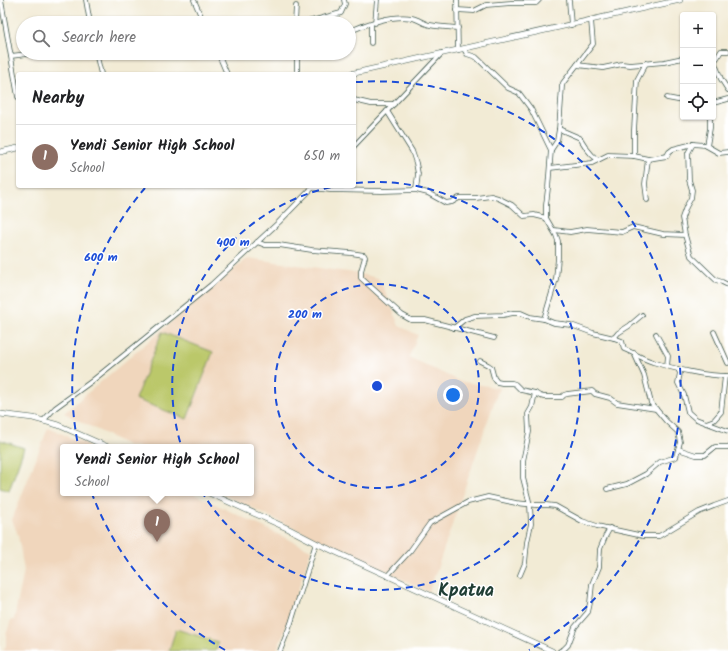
<!DOCTYPE html>
<meta charset="utf-8">
<style>
:root{--surface:#fff;--page:#f6f6f6;--text:#202124;--muted:#757577;--line:#e0e0e0;--accent:#1f6fb2}
body{margin:0;font-family:Kalam,sans-serif;background:var(--page);color:var(--text)}
.controls{position:absolute;right:12px;top:12px;display:grid;overflow:hidden;border-radius:4px;box-shadow:0 1px 3px #0004}
.controls button{width:36px;height:36px;display:grid;place-items:center;padding:0;border:0;border-bottom:1px solid var(--line);background:var(--surface);color:var(--text);font:20px sans-serif}
.you{position:absolute;left:453px;top:395px;width:14px;height:14px;margin:-10px;border:3px solid #fff;border-radius:50%;background:#1a73e8;box-shadow:0 0 0 6px #1a73e833}
.badge{display:grid;place-items:center;width:26px;height:26px;border-radius:50%;background:var(--accent);color:#fff;font-size:13px;font-weight:700}
.pin{position:absolute;translate:-50% -33px;filter:drop-shadow(0 1px 2px #0008)}
.pin::after{content:'';position:absolute;top:21px;width:14px;height:12px;background:inherit;clip-path:polygon(0 0,100% 0,50% 100%)}
.popup{position:absolute;left:60px;top:444px;width:194px;height:52px;box-sizing:border-box;display:grid;place-content:center;border-radius:4px;background:var(--surface);filter:drop-shadow(0 1px 3px #0005);font-size:13px;white-space:nowrap;color:var(--muted)}
.popup b{font-size:15px;color:var(--text)}
.popup::after{content:'';position:absolute;left:50%;top:100%;margin-left:-8px;border:8px solid transparent;border-top-color:var(--surface)}
.list{margin:0;padding:0;list-style:none}
h2{display:flex;justify-content:space-between;align-items:center;height:52px;margin:0;padding:0 16px;font-size:17px}
h2 small{font-size:13px;font-weight:400;color:var(--muted)}
.list li{display:grid;grid-template-columns:26px 1fr auto;gap:12px;align-items:center;box-sizing:border-box;height:64px;padding:0 16px;border-top:1px solid var(--line)}
.list b{display:block;font-size:15px;white-space:nowrap}
.list p{margin:0;font-size:13px;white-space:nowrap;color:var(--muted)}
.list em{font-size:13px;font-style:normal;color:var(--muted)}
.icon{flex:none;width:22px;height:22px;fill:none;stroke:currentColor;stroke-width:2;stroke-linecap:round;stroke-linejoin:round}
.map{position:relative;flex:none;width:728px;height:651px;overflow:hidden}
.search{position:absolute;background:var(--surface);box-shadow:0 1px 3px #0004;left:16px;top:16px;width:340px;height:44px;display:flex;align-items:center;gap:10px;box-sizing:border-box;padding:0 14px;border-radius:22px;color:var(--muted);font-size:15px}
.panel{position:absolute;background:var(--surface);box-shadow:0 1px 3px #0004;left:16px;top:72px;width:340px;height:116px;border-radius:4px}
.map>svg:first-child{display:block}
.built{fill:#f0d6bc}
.green{fill:#bbc86a;stroke:#6d824f}
.lines{fill:none;stroke-linecap:round;stroke-linejoin:round}
.minor-casing{stroke:#3f574c;stroke-width:5.5}
.major-casing{stroke:#3f574c;stroke-width:6}
.minor{stroke:#fff;stroke-width:4}
.major{stroke:#fff;stroke-width:5}
.ring{fill:none;stroke:#1d4ed8;stroke-width:2;stroke-dasharray:7 5}
.labels{text-anchor:middle;dominant-baseline:central;stroke-width:3;stroke-linejoin:round;paint-order:stroke}
.district-label{font-size:18px;font-weight:bold;fill:#1f3d34;stroke:#fff}
.centre{fill:#1d4ed8;stroke:#fff;stroke-width:2}
.ring-label{font-size:12px;text-anchor:middle;font-weight:bold;fill:#1d4ed8;stroke:#fff;stroke-width:3;stroke-linejoin:round;paint-order:stroke}
</style>
<div class="map">
<svg width="728" height="651" viewBox="0 0 728 651">
<rect width="100%" height="100%" fill="#fff"/>
<filter id="ink" filterUnits="userSpaceOnUse"><feTurbulence type="fractalNoise" baseFrequency=".025" numOctaves="2"/><feDisplacementMap in="SourceGraphic" scale="8" xChannelSelector="R" yChannelSelector="G"/><feConvolveMatrix kernelMatrix="1 2 1 2 8 2 1 2 1" color-interpolation-filters="sRGB"/></filter>
<filter id="wash" filterUnits="userSpaceOnUse"><feTurbulence type="fractalNoise" baseFrequency=".012" numOctaves="4" result="noise"/><feDisplacementMap in="SourceGraphic" scale="16" xChannelSelector="R" yChannelSelector="G"/><feGaussianBlur stdDeviation="0.9" result="paint"/><feColorMatrix in="noise" values="0 0 0 0 0 0 0 0 0 0 0 0 0 0 0 0 0 1.4 0 .05"/><feComposite in="paint" operator="in"/></filter>
<g filter="url(#wash)">
<rect width="100%" height="100%" fill="#f2ebd5"/>
<g class="built">
<path d="M247,258l108,15 23,5 9,17 12,31 19,9 -9,22 50,24 40,7 -70,204 -209,-99h31v-46h-120l-67,-34z"/>
<path d="M48,428l45,19h-30v46h129l119,57 -26,81 -9,20h-273l3,-5v-11l5,-15h3l10,-49 -6,-36 -6,-15z"/>
</g>
<g class="green">
<path d="M162,332l51,20 -26,67 -52,-20z"/>
<path d="M0,440l24,8 -15,43 -9,-3z"/>
<path d="M176,629l42,13 -2,9h-47z"/>
</g>
</g>
<g filter="url(#ink)">
<g class="lines">
<g class="minor-casing">
<g id="minor">
<path d="M1,0l17,97"/>
<path d="M86,0l4,23"/>
<path d="M194,0l10,23"/>
<path d="M457,0l1,50"/>
<path d="M569,0l2,25"/>
<path d="M457,10l17,1 12,-6 25,-2h25l3,-3"/>
<path d="M295,23l1,-17"/>
<path d="M304,23l37,-10 4,-9 -1,-4"/>
<path d="M375,23l2,-23"/>
<path d="M349,32c18,-9 43,-17 63,-14 6,1 12,6 18,7 9,2 19,2 28,3"/>
<path d="M371,43v-19"/>
<path d="M464,49l3,5 9,3 32,31 11,5 12,16 20,41"/>
<path d="M96,53l5,21"/>
<path d="M218,53l9,21"/>
<path d="M297,53v21"/>
<path d="M11,56l24,-3"/>
<path d="M713,61l4,-3 4,-7h7"/>
<path d="M714,61l7,18 7,11"/>
<path d="M577,65l26,3 19,-4 8,1 34,-3 19,-4"/>
<path d="M667,98l16,3"/>
<path d="M354,100l17,4h23"/>
<path d="M713,103l15,-4"/>
<path d="M387,111l25,40 4,12 2,11 -2,16"/>
<path d="M559,129l21,9 7,11 5,6 6,5"/>
<path d="M354,146l88,-93"/>
<path d="M707,146l3,-18v-11"/>
<path d="M634,156v-26l3,-50 9,-17"/>
<path d="M550,168l42,-5 16,-8 26,1 14,3 19,-3 2,-4 4,-3 20,-5 12,1 14,8 9,-1"/>
<path d="M312,188l18,2 52,1 34,-1 12,3 18,10 6,-1 7,-4h17l15,-2 7,2 14,7 12,11 10,-1 12,3"/>
<path d="M647,200l-2,-16 3,-25"/>
<path d="M554,230l16,2 17,-3 35,3 11,-5 30,7 22,1 6,21 25,24 6,2 6,3"/>
<path d="M685,235l-3,-17 4,-11 5,-9 1,-8 -3,-10 -1,-27 5,-9"/>
<path d="M257,242l8,3h14l33,5 39,3 13,2 1,2 -4,14v7l41,37 9,5h14l69,18"/>
<path d="M544,319l12,-40 2,-21v-17l-2,-6 -10,-17v-13l2,-17 3,-38 6,-9 2,-12 3,-43 1,-3 30,-39 -2,-24"/>
<path d="M454,328l11,-9 10,-3 28,-1 10,-2h8l9,4 14,2 10,4 17,2 22,8 21,5 4,-5 11,-7 13,-11"/>
<path d="M714,332l14,31"/>
<path d="M656,334l12,22 -1,10"/>
<path d="M614,338l8,3 2,8c10,4 19,10 29,13 21,7 53,14 75,14"/>
<path d="M480,361l8,4 3,2 3,11 3,4 5,1h10l3,1 6,6 14,3 5,3 4,1h18l2,-2 3,-1 25,-3 3,3 15,4 7,5 39,6"/>
<path d="M678,369l2,4 -2,10 6,12 4,17 8,7 32,12"/>
<path d="M43,421l12,-13 37,-27 119,-96 68,-63 35,-36"/>
<path d="M706,423l8,-3 7,-8 4,-36"/>
<path d="M678,449l18,6h9l10,-8h13"/>
<path d="M607,489l20,-5 19,-10 14,-12 16,-5 4,-15 -2,-10 -12,-11 -15,-18 -7,-28 -10,-22"/>
<path d="M520,575l5,-12 2,-21 4,-18 -1,-19 -7,-27v-17l6,-29 -1,-18 4,-7 3,-14"/>
<path d="M387,576l23,-25 20,-28 38,-21 20,-5 28,6 20,2h10l9,1 27,15 15,5 46,10h16l40,-24 15,-6 14,-5"/>
<path d="M280,651l11,-28 25,-80"/>
<path d="M560,651l4,-2 4,-4 7,-18 13,-15 2,-9 2,-19 7,-17 1,-18 5,-12 5,-9"/>
</g>
</g>
<g class="major-casing">
<g id="major">
<path d="M350,74l330,-74"/>
<path d="M0,152l18,-4"/>
<path d="M0,414l33,4 25,7 50,22"/>
<path d="M209,493l80,36 27,14 236,108"/>
</g>
</g>
<use href="#minor" class="minor"/>
<use href="#major" class="major"/>
</g>
</g>
<g class="ring">
<circle cx="377" cy="386" r="102"/>
<path d="M356 183A204 204 0 1 1 336 186"/>
<path d="M225 650A305 305 0 0 1 145 188M356 82A305 305 0 0 1 529 650"/>
</g>
<g class="labels">
<g class="district-label">
<text x="466" y="591">Kpatua</text>
</g>
</g>
<circle cx="377" cy="386" r="6" class="centre"/>
<g class="ring-label">
<text x="233" y="246">400 m</text>
<text x="101" y="261">600 m</text>
<text x="305" y="318">200 m</text>
</g>
</svg>
<div class="controls">
<button>+</button>
<button>−</button>
<button><svg class="icon" aria-label="locate" viewBox="0 0 24 24"><circle cx="12" cy="12" r="6"/><path d="M12 2v4M12 18v4M2 12h4M18 12h4"/></svg></button>
</div>
<div class="you"></div>
<div class="pin badge" style="left:157px;top:542px;background:#8d6e63">1</div>
<div class="popup"><b>Yendi Senior High School</b>School</div>
<div class="search"><svg class="icon" aria-label="search" viewBox="0 0 24 24"><circle cx="10" cy="10" r="6"/><path d="M15 15l6 6"/></svg>Search here</div>
<section class="panel">
<h2>Nearby<small></small></h2>
<ul class="list">
<li><span class="badge" style="background:#8d6e63">1</span><div><b>Yendi Senior High School</b><p>School</p></div><em>650 m</em></li>
</ul>
</section>
</div>
